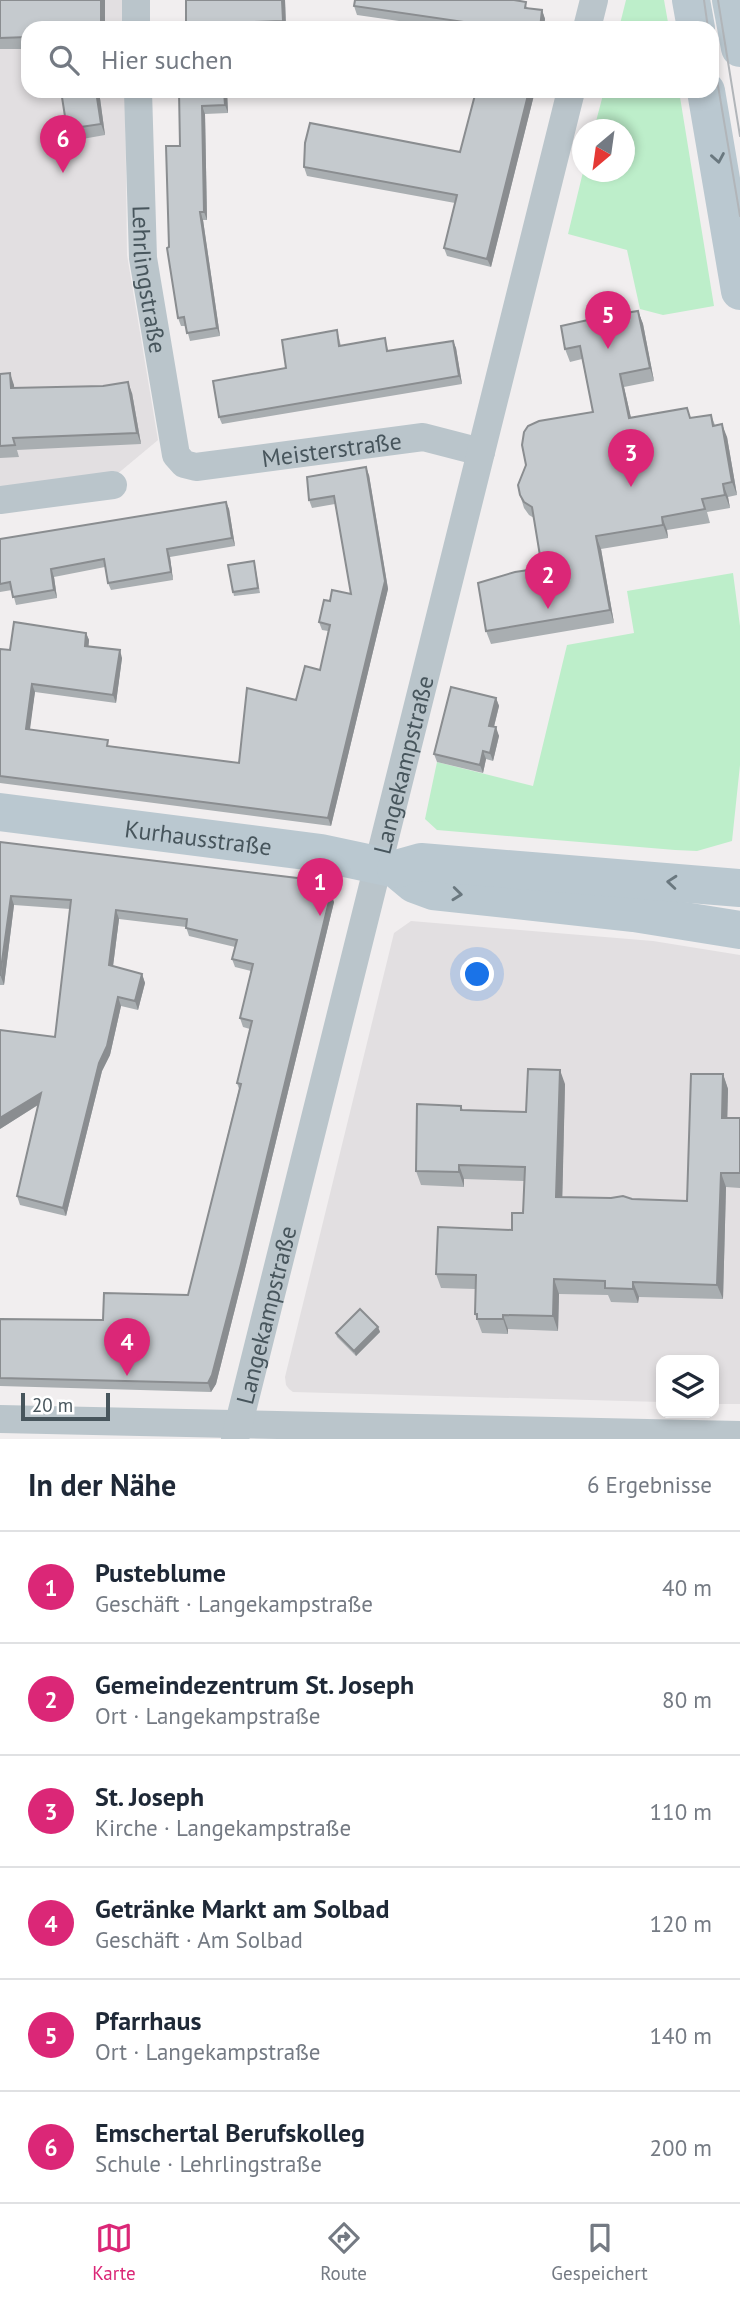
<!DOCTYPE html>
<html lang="de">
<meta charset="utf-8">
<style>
:root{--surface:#fff;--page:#f2f2f3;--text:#1f2937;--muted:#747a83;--line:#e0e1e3;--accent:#db2777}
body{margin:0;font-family:"PT Sans",sans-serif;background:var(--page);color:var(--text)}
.controls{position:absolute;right:21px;bottom:21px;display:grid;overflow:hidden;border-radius:14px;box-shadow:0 4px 10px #0003}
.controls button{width:63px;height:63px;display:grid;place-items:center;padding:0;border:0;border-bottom:2px solid var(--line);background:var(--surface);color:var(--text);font:35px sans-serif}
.compass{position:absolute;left:572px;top:119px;width:63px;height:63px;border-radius:50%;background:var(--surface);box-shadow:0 4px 10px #0003;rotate:209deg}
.scale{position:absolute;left:21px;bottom:18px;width:89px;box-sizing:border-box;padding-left:7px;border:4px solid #47555c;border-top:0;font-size:19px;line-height:24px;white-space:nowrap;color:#47555c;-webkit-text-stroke:5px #fff;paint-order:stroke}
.you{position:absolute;left:478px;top:975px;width:24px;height:24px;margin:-18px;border:5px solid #fff;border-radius:50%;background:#1a73e8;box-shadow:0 0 0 10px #1a73e833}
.badge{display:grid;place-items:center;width:46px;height:46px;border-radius:50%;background:var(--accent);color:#fff;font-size:23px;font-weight:700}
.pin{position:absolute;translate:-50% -58px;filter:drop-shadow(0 2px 4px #0008)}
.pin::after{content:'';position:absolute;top:37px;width:24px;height:21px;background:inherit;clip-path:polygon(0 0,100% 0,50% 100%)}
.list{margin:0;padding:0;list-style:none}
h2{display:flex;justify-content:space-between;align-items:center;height:91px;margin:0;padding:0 28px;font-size:30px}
h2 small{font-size:23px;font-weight:400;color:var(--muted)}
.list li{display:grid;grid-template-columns:46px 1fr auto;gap:21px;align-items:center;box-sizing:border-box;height:112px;padding:0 28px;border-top:2px solid var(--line)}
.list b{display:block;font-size:26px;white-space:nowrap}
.list p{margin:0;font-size:23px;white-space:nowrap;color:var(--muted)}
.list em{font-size:23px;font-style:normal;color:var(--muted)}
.icon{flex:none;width:38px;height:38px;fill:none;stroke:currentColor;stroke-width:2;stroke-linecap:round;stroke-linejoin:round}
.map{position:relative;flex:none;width:740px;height:1439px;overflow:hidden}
.search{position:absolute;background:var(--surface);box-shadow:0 4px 10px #0003;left:21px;right:21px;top:21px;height:77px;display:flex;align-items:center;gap:18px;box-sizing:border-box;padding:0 24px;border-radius:21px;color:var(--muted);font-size:26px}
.sheet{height:763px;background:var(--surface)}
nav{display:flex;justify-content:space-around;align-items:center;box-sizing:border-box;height:98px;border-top:2px solid var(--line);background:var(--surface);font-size:19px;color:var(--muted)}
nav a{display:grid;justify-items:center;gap:4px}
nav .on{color:var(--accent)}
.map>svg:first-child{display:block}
.education{fill:#e2dfe1}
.green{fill:#bdeeca}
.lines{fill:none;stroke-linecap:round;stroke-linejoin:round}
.street{stroke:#bac5cb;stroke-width:28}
.secondary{stroke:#bac8d0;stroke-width:38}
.tram{stroke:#b1b5b9;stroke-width:2}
.wall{fill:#a9aeb1}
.shaded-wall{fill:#8a8d90}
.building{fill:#c5cace;stroke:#8a8d90;stroke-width:2}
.oneway{stroke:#6a787f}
.labels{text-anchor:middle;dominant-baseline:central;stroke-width:7;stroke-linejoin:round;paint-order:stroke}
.street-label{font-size:24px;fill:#47555c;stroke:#fff}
</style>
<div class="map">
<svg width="740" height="1439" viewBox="0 0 740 1439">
<rect width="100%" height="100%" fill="#f1eeef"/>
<g class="education">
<path d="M0,0h124v28h-96v63h97l2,164 31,185 -48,40 -110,12z"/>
<path d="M411,921l242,20 87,14v449h-26v-44h-53v42l-368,-10 -4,-3 -3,-4 -1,-8 109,-444z"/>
</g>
<g class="green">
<path d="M626,0h38l5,28h-50z"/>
<path d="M604,91h75l35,215 -51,9 -23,-6 -13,-59 -59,-16 15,-62h41v-42l-30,-1z"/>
<path d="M733,573l7,53v139l-8,76 -35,10 -22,-1 -238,-20 -12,-11 12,-57 96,24 34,-141 67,-12 -7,-42z"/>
</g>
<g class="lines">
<g class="street">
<path d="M136,0v28"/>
<path d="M587,28l7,-28"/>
<path id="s1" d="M138,91l5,167 33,197 8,9 12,3 227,-30 58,15"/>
<path d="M0,500l113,-15"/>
<path d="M0,1419l740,16"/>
<path id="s2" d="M235,1439l336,-1348"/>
</g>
<g class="secondary">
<path d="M691,0l5,28"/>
<path d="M731,0l9,48"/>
<path d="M706,91l34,200"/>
<path id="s3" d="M0,812l321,41 75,16 18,15 19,7 201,22 106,17"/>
<path d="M396,869l25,-7 319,26"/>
</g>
<g class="tram">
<path d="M704,0l4,28"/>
<path d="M718,0l22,136"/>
<path d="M712,50l28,166"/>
</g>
</g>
<g class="wall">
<path d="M0,0h105v28h-77v21h-28z"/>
<path d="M285,0l1,28h-120l20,-4z"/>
<path d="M355,0h164l9,8 14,2 3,9 -1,9h-96l-91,-13 -3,-9z"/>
<path d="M99,91l6,44 -34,6 -4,-12z"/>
<path d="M168,91h59l1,22 -23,1 2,106h-4l17,116 -30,5 -4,-15h-5l-3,-8 -9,-71 11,-101 -1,-48h-8z"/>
<path d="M469,91h66l-44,176 -44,-11 -3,-8 11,-45 -148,-27 -3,-9 156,-15 15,-57 -5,-2z"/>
<path d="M618,309l2,5 18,-3 5,13 11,57 -30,6 7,31h60l20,-3 4,10 12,12 10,58 -9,2 2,11 -23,4 3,11 -43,7 1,8 -67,11 13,74 -123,21 -5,-13 56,-63 -8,-50 -5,-3 -5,-7 -4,-13 73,-83 -11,-53 -12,3 -5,-13z"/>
<path d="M337,330l4,16h46l1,5 65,-10 3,7 6,36 -240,40 -3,-7z"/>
<path d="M0,374l14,11v3l118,5 9,51 -124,6 2,7 -19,1z"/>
<path d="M369,475l19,114 -57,237 -331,-43v-134l10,1 76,-17 3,7 -1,6 34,12 -6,45 -81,-11 -6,38 81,16 129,17 57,-63 24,-30 8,-39 -6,-1 -3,-8 11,-21 21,-7 -16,-90 -23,4 -3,-8z"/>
<path d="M226,502l3,7 6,37 -65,11 3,23 -62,10 -3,-7 -3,-16 -51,10 3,21 -41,7 -4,-15 -12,2v-53z"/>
<path d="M255,565l5,28 -26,3 -1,-4z"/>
<path d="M496,698l3,8 -5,21 5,9 -6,25 -7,-2 -3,14 -46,-11 -3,-8z"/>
<path d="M0,842l334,60 -90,371 -28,111 -5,8 -211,-6v-67l103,1 85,-25 51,-206 -2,-6 13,-54 -7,-2 -3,-9 11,-47 -16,-4 -3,-8 3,-12 -46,-11 -3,-9 -67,-8 -6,47 29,8 3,9 -7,27 -17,-4 -11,49 -8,16 -36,145 -46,-11 -3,-9 21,-91 -38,24 55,-92 15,-128 -56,-4 -10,80h-4z"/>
<path d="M723,1074l5,15 -1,29h13v70l-14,-1 -3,112 -84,-2 -1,6 -27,-1 -3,-7 -49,-1 -1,37 -50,-2v5l-26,-1 -7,-19v-25l-34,-1 -5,-14 76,-44 11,-17 1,-32 -60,-2v8l-43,-2 -5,-14 45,-65 2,4 63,2 39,-28 -3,113 125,4z"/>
<path d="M378,1327l2,5 -24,24 -19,-19 -1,-4z"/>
</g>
<g class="shaded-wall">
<rect x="101" y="0" width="4" height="28"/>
<path d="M282,0h3l1,28 -3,-7z"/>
<path d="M542,10l3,9 -1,9h-4z"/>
<path d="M96,91h3l6,44 -4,-11z"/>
<path d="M224,91h3l1,22 -3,-8z"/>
<path d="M529,91h6l-44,176 -4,-8z"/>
<path d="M202,106l3,8 2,106 -3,-8z"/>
<path d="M200,212l3,8 17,116 -3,-8z"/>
<path d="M638,311l5,13 11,57 -4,-13z"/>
<path d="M453,341l3,7 6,36 -3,-8z"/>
<path d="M10,373l4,12 1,15 -4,-12z"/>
<path d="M620,374l4,13 10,44 -5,-13z"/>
<path d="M128,382l4,11 9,51 -4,-11z"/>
<path d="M722,424l5,13 10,58 -5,-13z"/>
<path d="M366,467l3,8 19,114 -57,237 -3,-8z"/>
<path d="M723,484l5,13 2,11 -5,-13z"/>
<path d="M226,502l3,7 6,37 -3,-8z"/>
<path d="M662,517l5,13 1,8 -5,-13z"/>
<path d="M596,536l5,13 13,74 -4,-13z"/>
<path d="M167,549l3,8 3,23 -2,-8z"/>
<path d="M51,569l3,8 3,21 -3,-8z"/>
<path d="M86,633l3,7 -1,14 -3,-8z"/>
<path d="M120,650l2,8 -6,45 -3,-8z"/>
<path d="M32,684l3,8 -6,45 -3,-8z"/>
<path d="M496,698l3,8 -7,28 -3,-8z"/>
<path d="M496,727l3,9 -6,25 -3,-8z"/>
<path d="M483,751l3,8 -3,14 -3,-8z"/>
<path d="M331,893l3,9 -90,371 -28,111 -5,8 -3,-9z"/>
<path d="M11,896l3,9 -10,80 -3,-8z"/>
<path d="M116,910l3,9 -7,55 -3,-9z"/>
<path d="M142,974l3,9 -7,27 -3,-9z"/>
<path d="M118,997l3,9 -11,49 -8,16 -36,145 -3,-8 36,-145z"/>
<path d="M560,1070l5,14 -3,127 -6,-14z"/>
<path d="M723,1074l5,15 -1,43 -5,-14z"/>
<path d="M41,1093l3,8 -44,28v-11z"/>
<path d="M459,1165l5,14v8l-5,-15z"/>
<path d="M721,1173l5,14 -3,112 -6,-14z"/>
<path d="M554,1279l5,15 -1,37 -5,-15z"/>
<path d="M633,1282l6,15 -1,6 -5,-14z"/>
<path d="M503,1315l5,14v5l-5,-15z"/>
<path d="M378,1327l2,5 -24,24 -2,-5z"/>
</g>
<g class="building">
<path d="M0,0h101v28h-73v9l-28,1z"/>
<path d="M186,0h96l1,21 -61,2v5h-56v-3l20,-1z"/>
<path d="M355,0h159l12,2 -1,6 17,2 -2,18h-63l1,-4 -124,-18z"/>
<path d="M61,91h35l5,33 -34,5z"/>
<path d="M179,91h45l1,14 -23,1 2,106h-4l17,116 -30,5 -3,-16 -6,1 -11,-70 2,-1 -3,-101h14z"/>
<path d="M476,91h53l-42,168 -43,-11 13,-53 -153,-28 1,-24 5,-20 150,29z"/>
<path d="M618,309l1,5 19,-3 12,57 -30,6 9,44 58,-10 3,10 21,-3 2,11 9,-2 10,58 -9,2 2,11 -23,4 3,10 -43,8 1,8 -67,11 14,74 -124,21 -8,-48 37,-11 27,-4 -10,-61 -8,-5 -4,-7 -2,-10 8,-20 -4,-20 2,-13 4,-6 11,-5 54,-9 -13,-66 -15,3 -4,-23 27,-6 -1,-5z"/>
<path d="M337,330l2,16 46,-8 2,13 66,-10 6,35 -240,41 -6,-36 73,-13 -4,-28z"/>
<path d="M10,373l1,15 92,-2 25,-4 9,51 -124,5 2,7 -15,1v-72z"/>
<path d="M366,467l19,114 -57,237 -328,-42v-127l10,1 4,-28 72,11 -1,13 35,4 -7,45 -81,-11 -6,45 82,11 -1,6 132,17 8,-75 49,12 9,-34 15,4 10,-45 -11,-3 5,-22 6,1 2,-11 19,4 -17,-98 -25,4 -2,-23z"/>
<path d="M226,502l6,36 -65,11 4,23 -63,11 -4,-24 -53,10 3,21 -41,7 -3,-15 -10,2v-45z"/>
<path d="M254,561l4,27 -25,4 -5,-27z"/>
<path d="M451,687l45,11 -7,28 7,1 -6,26 -7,-2 -3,14 -46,-11z"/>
<path d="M0,842l322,39 9,12 -90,371 -29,111 -4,8 -208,-5v-59l103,1 1,-27 84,2 53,-211 -4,-1 15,-62 -12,-3 13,-54 -21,-5 5,-19 -51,-12 1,-9 -71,-9 -7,55 33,9 -7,27 -17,-4 -11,49 -8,17 -36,145 -46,-12 24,-103 -41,25v-88l55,7 16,-137 -60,-4 -11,80z"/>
<path d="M528,1069l32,1 -4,127 55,1 12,-2 9,3 55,2 4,-127h32l-1,44h18v55h-19l-4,112 -84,-3v7l-28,-1v-7l-51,-2 -1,37 -50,-1v4h-26v-5h-2l1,-39 -40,-1 2,-47 74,3v-17h11l2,-46 -66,-2v7l-43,-1 1,-67 44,2v4l65,2z"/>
<path d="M360,1309l18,18 -24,24 -18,-18z"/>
</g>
<defs><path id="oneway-chevron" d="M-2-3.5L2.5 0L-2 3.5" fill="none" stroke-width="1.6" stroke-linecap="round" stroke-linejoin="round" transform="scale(1.75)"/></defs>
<g class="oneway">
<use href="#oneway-chevron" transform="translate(718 158) rotate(80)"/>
<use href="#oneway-chevron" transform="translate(672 882) rotate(-175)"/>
<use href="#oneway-chevron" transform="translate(457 894) rotate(6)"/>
</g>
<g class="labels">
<g class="street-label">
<text stroke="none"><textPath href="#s1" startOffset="189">Lehrlingstraße</textPath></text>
<text stroke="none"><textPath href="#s1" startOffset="528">Meisterstraße</textPath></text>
<text stroke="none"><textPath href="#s2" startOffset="695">Langekampstraße</textPath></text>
<text stroke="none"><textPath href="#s3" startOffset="200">Kurhausstraße</textPath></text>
<text stroke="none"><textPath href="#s2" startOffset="128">Langekampstraße</textPath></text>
</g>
</g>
</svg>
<div class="controls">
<button><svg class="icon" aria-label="layers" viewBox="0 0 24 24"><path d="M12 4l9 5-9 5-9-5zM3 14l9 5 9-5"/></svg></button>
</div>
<svg class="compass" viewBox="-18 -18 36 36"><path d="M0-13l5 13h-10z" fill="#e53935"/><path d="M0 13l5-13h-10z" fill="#747a83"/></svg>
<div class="scale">20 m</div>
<div class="you"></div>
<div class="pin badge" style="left:320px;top:916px">1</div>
<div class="pin badge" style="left:548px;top:609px">2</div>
<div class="pin badge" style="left:631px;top:487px">3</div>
<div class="pin badge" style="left:127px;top:1376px">4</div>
<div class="pin badge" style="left:608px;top:349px">5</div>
<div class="pin badge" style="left:63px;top:173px">6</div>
<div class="search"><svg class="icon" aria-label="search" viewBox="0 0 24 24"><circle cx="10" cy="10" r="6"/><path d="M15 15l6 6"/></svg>Hier suchen</div>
</div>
<section class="sheet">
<h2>In der Nähe<small>6 Ergebnisse</small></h2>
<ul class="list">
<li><span class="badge">1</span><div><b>Pusteblume</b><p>Geschäft · Langekampstraße</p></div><em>40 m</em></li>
<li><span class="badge">2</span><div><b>Gemeindezentrum St. Joseph</b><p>Ort · Langekampstraße</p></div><em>80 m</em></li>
<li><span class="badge">3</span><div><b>St. Joseph</b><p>Kirche · Langekampstraße</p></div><em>110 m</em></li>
<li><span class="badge">4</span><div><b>Getränke Markt am Solbad</b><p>Geschäft · Am Solbad</p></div><em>120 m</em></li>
<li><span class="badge">5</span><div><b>Pfarrhaus</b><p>Ort · Langekampstraße</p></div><em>140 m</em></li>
<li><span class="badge">6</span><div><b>Emschertal Berufskolleg</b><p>Schule · Lehrlingstraße</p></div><em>200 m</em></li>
</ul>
</section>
<nav>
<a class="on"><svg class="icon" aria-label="map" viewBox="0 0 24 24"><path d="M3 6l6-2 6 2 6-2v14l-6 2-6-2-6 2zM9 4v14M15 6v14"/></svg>Karte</a>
<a><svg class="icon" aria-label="directions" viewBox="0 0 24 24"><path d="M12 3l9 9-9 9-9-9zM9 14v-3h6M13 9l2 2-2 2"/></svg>Route</a>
<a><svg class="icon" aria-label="saved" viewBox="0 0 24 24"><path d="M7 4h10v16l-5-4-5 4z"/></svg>Gespeichert</a>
</nav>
